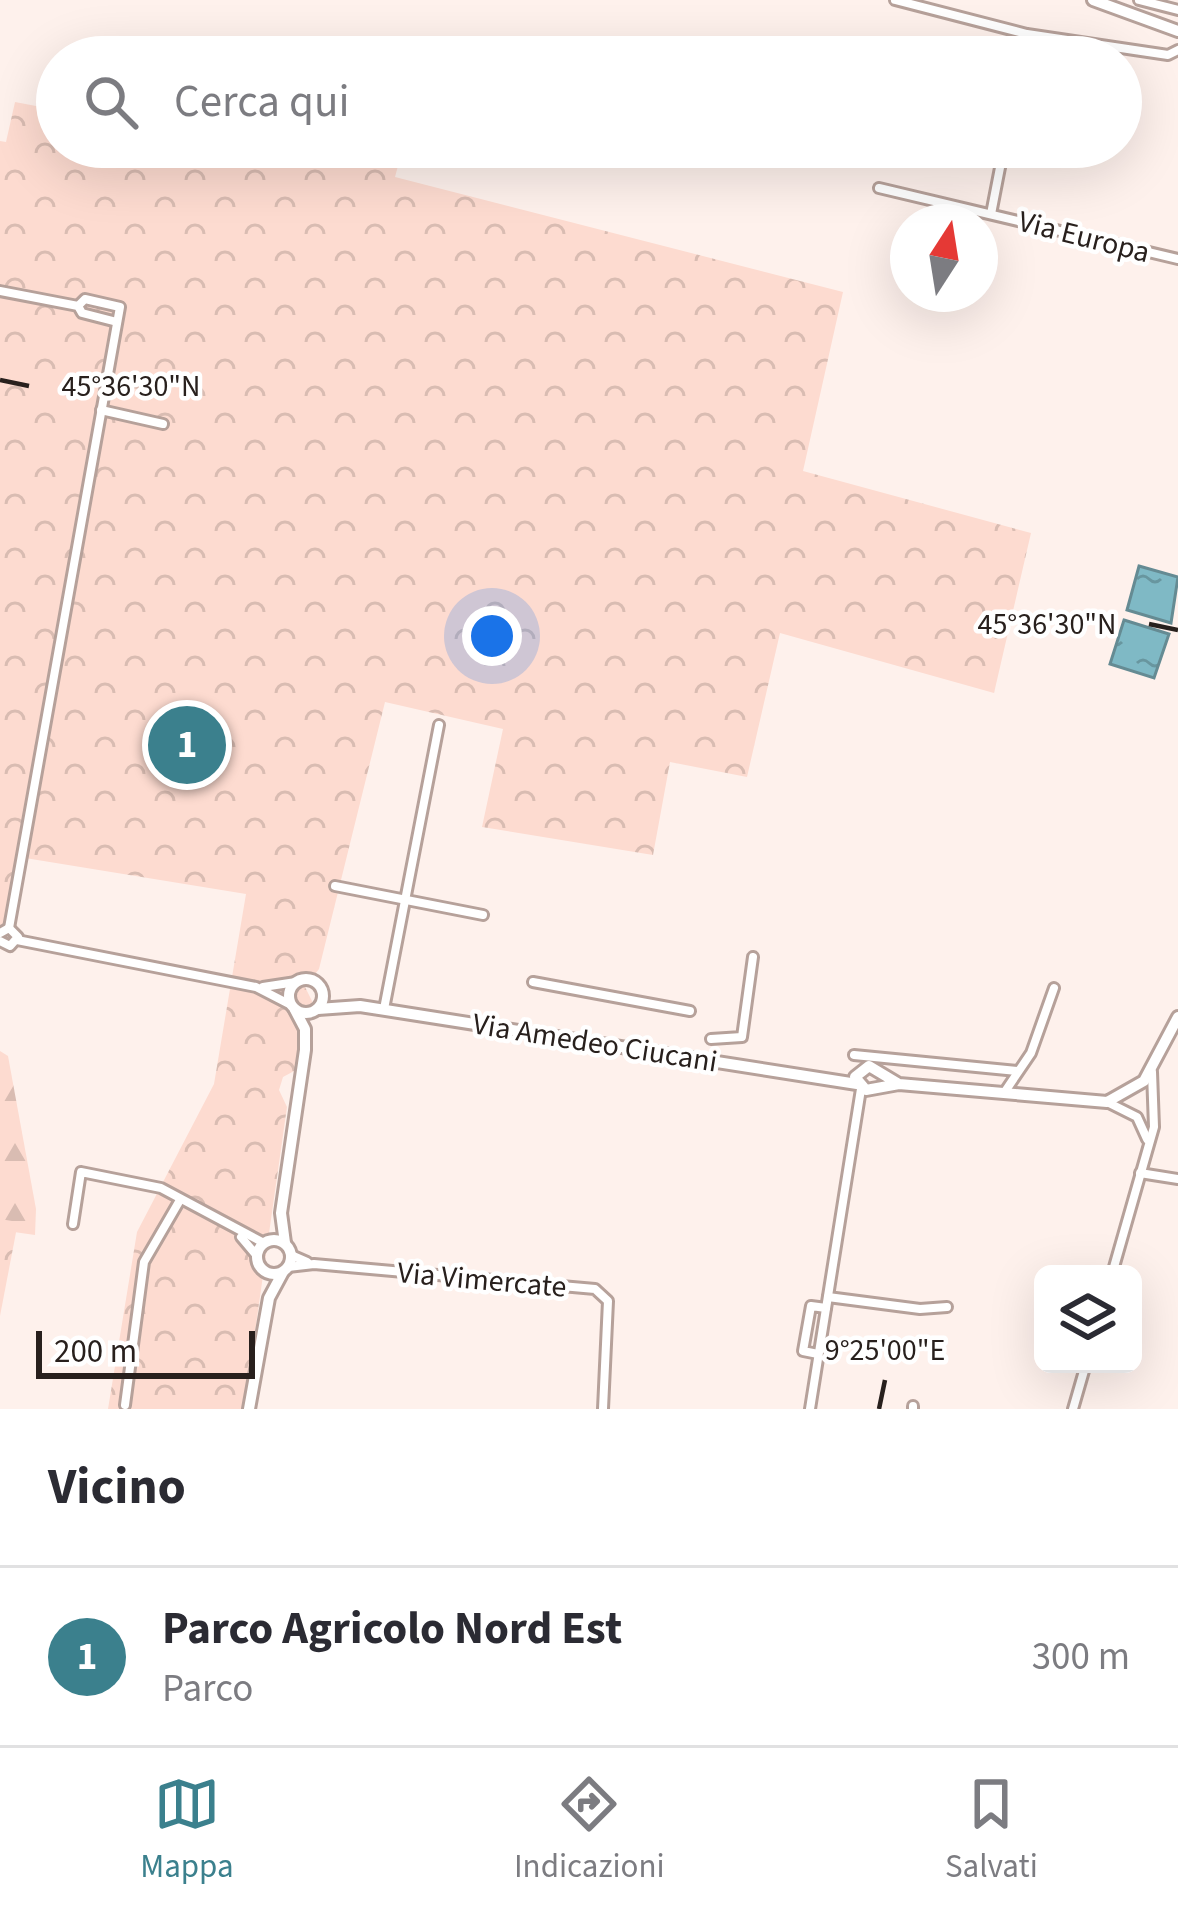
<!DOCTYPE html>
<html lang="it">
<meta charset="utf-8">
<style>
:root{--surface:#fff;--page:#f2f2f3;--text:#2b2b33;--muted:#7c7c81;--line:#e1e1e2;--accent:#3b808d}
body{margin:0;font-family:"Source Sans 3",sans-serif;background:var(--page);color:var(--text)}
.controls{position:absolute;right:36px;bottom:36px;display:grid;overflow:hidden;border-radius:18px;box-shadow:0 12px 48px #0002}
.controls button{width:108px;height:108px;display:grid;place-items:center;padding:0;border:0;border-bottom:3px solid var(--line);background:var(--surface);color:var(--text);font:60px sans-serif}
.compass{position:absolute;left:890px;top:204px;width:108px;height:108px;border-radius:50%;background:var(--surface);box-shadow:0 12px 48px #0002;rotate:12deg}
.scale{position:absolute;left:36px;bottom:30px;width:219px;box-sizing:border-box;padding-left:12px;border:6px solid #28201d;border-top:0;font-size:33px;line-height:42px;white-space:nowrap;color:#28201d;-webkit-text-stroke:9px #fff;paint-order:stroke}
.you{position:absolute;left:492px;top:636px;width:42px;height:42px;margin:-30px;border:9px solid #fff;border-radius:50%;background:#1a73e8;box-shadow:0 0 0 18px #1a73e833}
.badge{display:grid;place-items:center;width:78px;height:78px;border-radius:50%;background:var(--accent);color:#fff;font-size:39px;font-weight:700}
.pin{position:absolute;translate:-50% -50%;border:6px solid #fff;box-shadow:0 3px 12px #0006}
.list{margin:0;padding:0;list-style:none}
h2{display:flex;justify-content:space-between;align-items:center;height:156px;margin:0;padding:0 48px;font-size:51px}
h2 small{font-size:39px;font-weight:400;color:var(--muted)}
.list li{display:grid;grid-template-columns:78px 1fr auto;gap:36px;align-items:center;box-sizing:border-box;height:180px;padding:0 48px;border-top:3px solid var(--line)}
.list b{display:block;font-size:45px;white-space:nowrap}
.list p{margin:0;font-size:39px;white-space:nowrap;color:var(--muted)}
.list em{font-size:39px;font-style:normal;color:var(--muted)}
.icon{flex:none;width:66px;height:66px;fill:none;stroke:currentColor;stroke-width:2;stroke-linecap:round;stroke-linejoin:round}
.map{position:relative;flex:none;width:1178px;height:1409px;overflow:hidden}
.search{position:absolute;background:var(--surface);box-shadow:0 12px 48px #0002;left:36px;right:36px;top:36px;height:132px;display:flex;align-items:center;gap:30px;box-sizing:border-box;padding:0 42px;border-radius:66px;color:var(--muted);font-size:45px}
.sheet{height:336px;background:var(--surface)}
nav{display:flex;justify-content:space-around;align-items:center;box-sizing:border-box;height:168px;border-top:3px solid var(--line);background:var(--surface);font-size:33px;color:var(--muted)}
nav a{display:grid;justify-items:center;gap:6px}
nav .on{color:var(--accent)}
.map>svg:first-child{display:block}
.forest{fill:url(#forest-firs)}
.park{fill:url(#park-crowns)}
.water{fill:url(#water-ripples);stroke:#658b93;stroke-width:3}
.lines{fill:none;stroke-linecap:round;stroke-linejoin:round}
.street-casing{stroke:#b6a19a;stroke-width:14}
.secondary-casing{stroke:#b6a19a;stroke-width:16}
.street{stroke:#fff;stroke-width:8}
.secondary{stroke:#fff;stroke-width:10}
.ticks{fill:none;stroke:#28201d;stroke-width:4.5}
.labels{text-anchor:middle;dominant-baseline:central;stroke-width:9;stroke-linejoin:round;paint-order:stroke}
.street-label{font-size:30px;fill:#28201d;stroke:#fff}
.ticks-label{font-size:30px;text-anchor:middle;fill:#28201d;stroke:#fff;stroke-width:9;stroke-linejoin:round;paint-order:stroke}
</style>
<div class="map">
<svg width="1178" height="1409" viewBox="0 0 1178 1409">
<defs>
<pattern id="forest-firs" width="22" height="20" patternUnits="userSpaceOnUse" patternTransform="scale(3)"><rect width="22" height="20" fill="#fddbd0"/><path d="M5 1l3.5 6h-7zM16 11l3.5 6h-7z" fill="#d9bcb2"/></pattern>
<pattern id="park-crowns" width="20" height="18" patternUnits="userSpaceOnUse" patternTransform="scale(3)"><rect width="20" height="18" fill="#fddbd0"/><path d="M2 6a3 3 0 1 1 6 0M12 15a3 3 0 1 1 6 0" fill="none" stroke="#d9bcb2"/></pattern>
<pattern id="water-ripples" width="26" height="14" patternUnits="userSpaceOnUse" patternTransform="scale(3)"><rect width="26" height="14" fill="#7fb9c5"/><path d="M2 4q2-2 4 0t4 0M15 11q2-2 4 0t4 0" fill="none" stroke="#68969f"/></pattern>
</defs>
<rect width="100%" height="100%" fill="#fef1ec"/>
<path class="forest" d="M0,1051l8,5 28,153 -1,26 -35,-5z"/>
<g class="park">
<path d="M15,102l42,8v37h346l-8,30 448,115 -40,179 228,62 -37,160 -214,-60 -33,144 -77,-15 -17,93 -171,-28 21,-98 -118,-27 -66,267 -14,18 8,16 -17,67 -13,7 -4,13 8,17 -43,302h-136l29,-177 77,-148 32,-190 -227,-37 -19,87v-803l6,1z"/>
<path d="M0,1219l18,3 -18,94z"/>
</g>
<g class="water">
<path d="M1139,566l39,11 -7,46 -44,-13z"/>
<path d="M1124,620l45,14 -15,44 -44,-14z"/>
</g>
<g class="lines">
<g class="street-casing">
<g id="street">
<path d="M895,0l132,34 141,21 10,-5"/>
<path d="M1139,0l39,10"/>
<path d="M1022,57l5,-22"/>
<path d="M879,188l299,71"/>
<path d="M991,214l13,-67"/>
<path d="M0,291l78,15 4,7 35,9"/>
<path d="M101,410l62,14"/>
<path d="M335,886l148,29"/>
<path d="M9,928l111,-621 -35,-8 -7,7"/>
<path d="M0,933l9,-5 9,9 -8,9 -10,-5"/>
<path d="M17,940l239,47 35,18"/>
<path d="M533,982l157,29"/>
<path d="M263,987l33,-5"/>
<path d="M384,1009l55,-284"/>
<path d="M711,1039l31,-2 11,-80"/>
<path d="M854,1055l163,16"/>
<path d="M1004,1093l27,-40 23,-65"/>
<path d="M1109,1103l28,14 10,22"/>
<path d="M1140,1173l38,6"/>
<path d="M73,1224l8,-52 80,16 103,55"/>
<path d="M241,1237l16,19"/>
<path d="M291,1255l16,7"/>
<path d="M288,1267l26,-3 281,25 13,12 -5,108"/>
<path d="M1112,1274l42,-147 -2,-55"/>
<path d="M828,1297l92,12 27,-2"/>
<path d="M818,1354l-15,-3 8,-45 15,2"/>
<path d="M125,1405l19,-143 36,-62"/>
<path d="M810,1409l51,-320"/>
<path d="M913,1409v-3"/>
<path d="M1073,1409l13,-45"/>
</g>
</g>
<g class="secondary-casing">
<g id="secondary">
<path d="M1093,0l85,31"/>
<circle cx="306" cy="996" r="17"/>
<path d="M318,1009l42,-3 497,78"/>
<path d="M899,1084l-30,-18 -14,11 11,13 33,-6 208,18 37,-21 34,-64"/>
<circle cx="274" cy="1257" r="17"/>
<path d="M285,1243l-4,-30 24,-163v-21l-10,-19"/>
<path d="M249,1409l20,-111 14,-26"/>
</g>
</g>
<use href="#street" class="street"/>
<use href="#secondary" class="secondary"/>
</g>
<path class="ticks" d="M0,380l29,6M1149,624l29,6M879,1409l6,-29"/>
<g class="labels">
<g class="street-label">
<text transform="translate(1084 237) rotate(14)">Via Europa</text>
<text transform="translate(595 1043) rotate(9)">Via Amedeo Ciucani</text>
<text transform="translate(482 1280) rotate(5)">Via Vimercate</text>
</g>
</g>
<g class="ticks-label">
<text x="131" y="396">45°36'30"N</text>
<text x="1047" y="634">45°36'30"N</text>
<text x="885" y="1360">9°25'00"E</text>
</g>
</svg>
<div class="controls">
<button><svg class="icon" aria-label="layers" viewBox="0 0 24 24"><path d="M12 4l9 5-9 5-9-5zM3 14l9 5 9-5"/></svg></button>
</div>
<svg class="compass" viewBox="-18 -18 36 36"><path d="M0-13l5 13h-10z" fill="#e53935"/><path d="M0 13l5-13h-10z" fill="#7c7c81"/></svg>
<div class="scale">200 m</div>
<div class="you"></div>
<div class="pin badge" style="left:187px;top:745px">1</div>
<div class="search"><svg class="icon" aria-label="search" viewBox="0 0 24 24"><circle cx="10" cy="10" r="6"/><path d="M15 15l6 6"/></svg>Cerca qui</div>
</div>
<section class="sheet">
<h2>Vicino<small></small></h2>
<ul class="list">
<li><span class="badge">1</span><div><b>Parco Agricolo Nord Est</b><p>Parco</p></div><em>300 m</em></li>
</ul>
</section>
<nav>
<a class="on"><svg class="icon" aria-label="map" viewBox="0 0 24 24"><path d="M3 6l6-2 6 2 6-2v14l-6 2-6-2-6 2zM9 4v14M15 6v14"/></svg>Mappa</a>
<a><svg class="icon" aria-label="directions" viewBox="0 0 24 24"><path d="M12 3l9 9-9 9-9-9zM9 14v-3h6M13 9l2 2-2 2"/></svg>Indicazioni</a>
<a><svg class="icon" aria-label="saved" viewBox="0 0 24 24"><path d="M7 4h10v16l-5-4-5 4z"/></svg>Salvati</a>
</nav>
